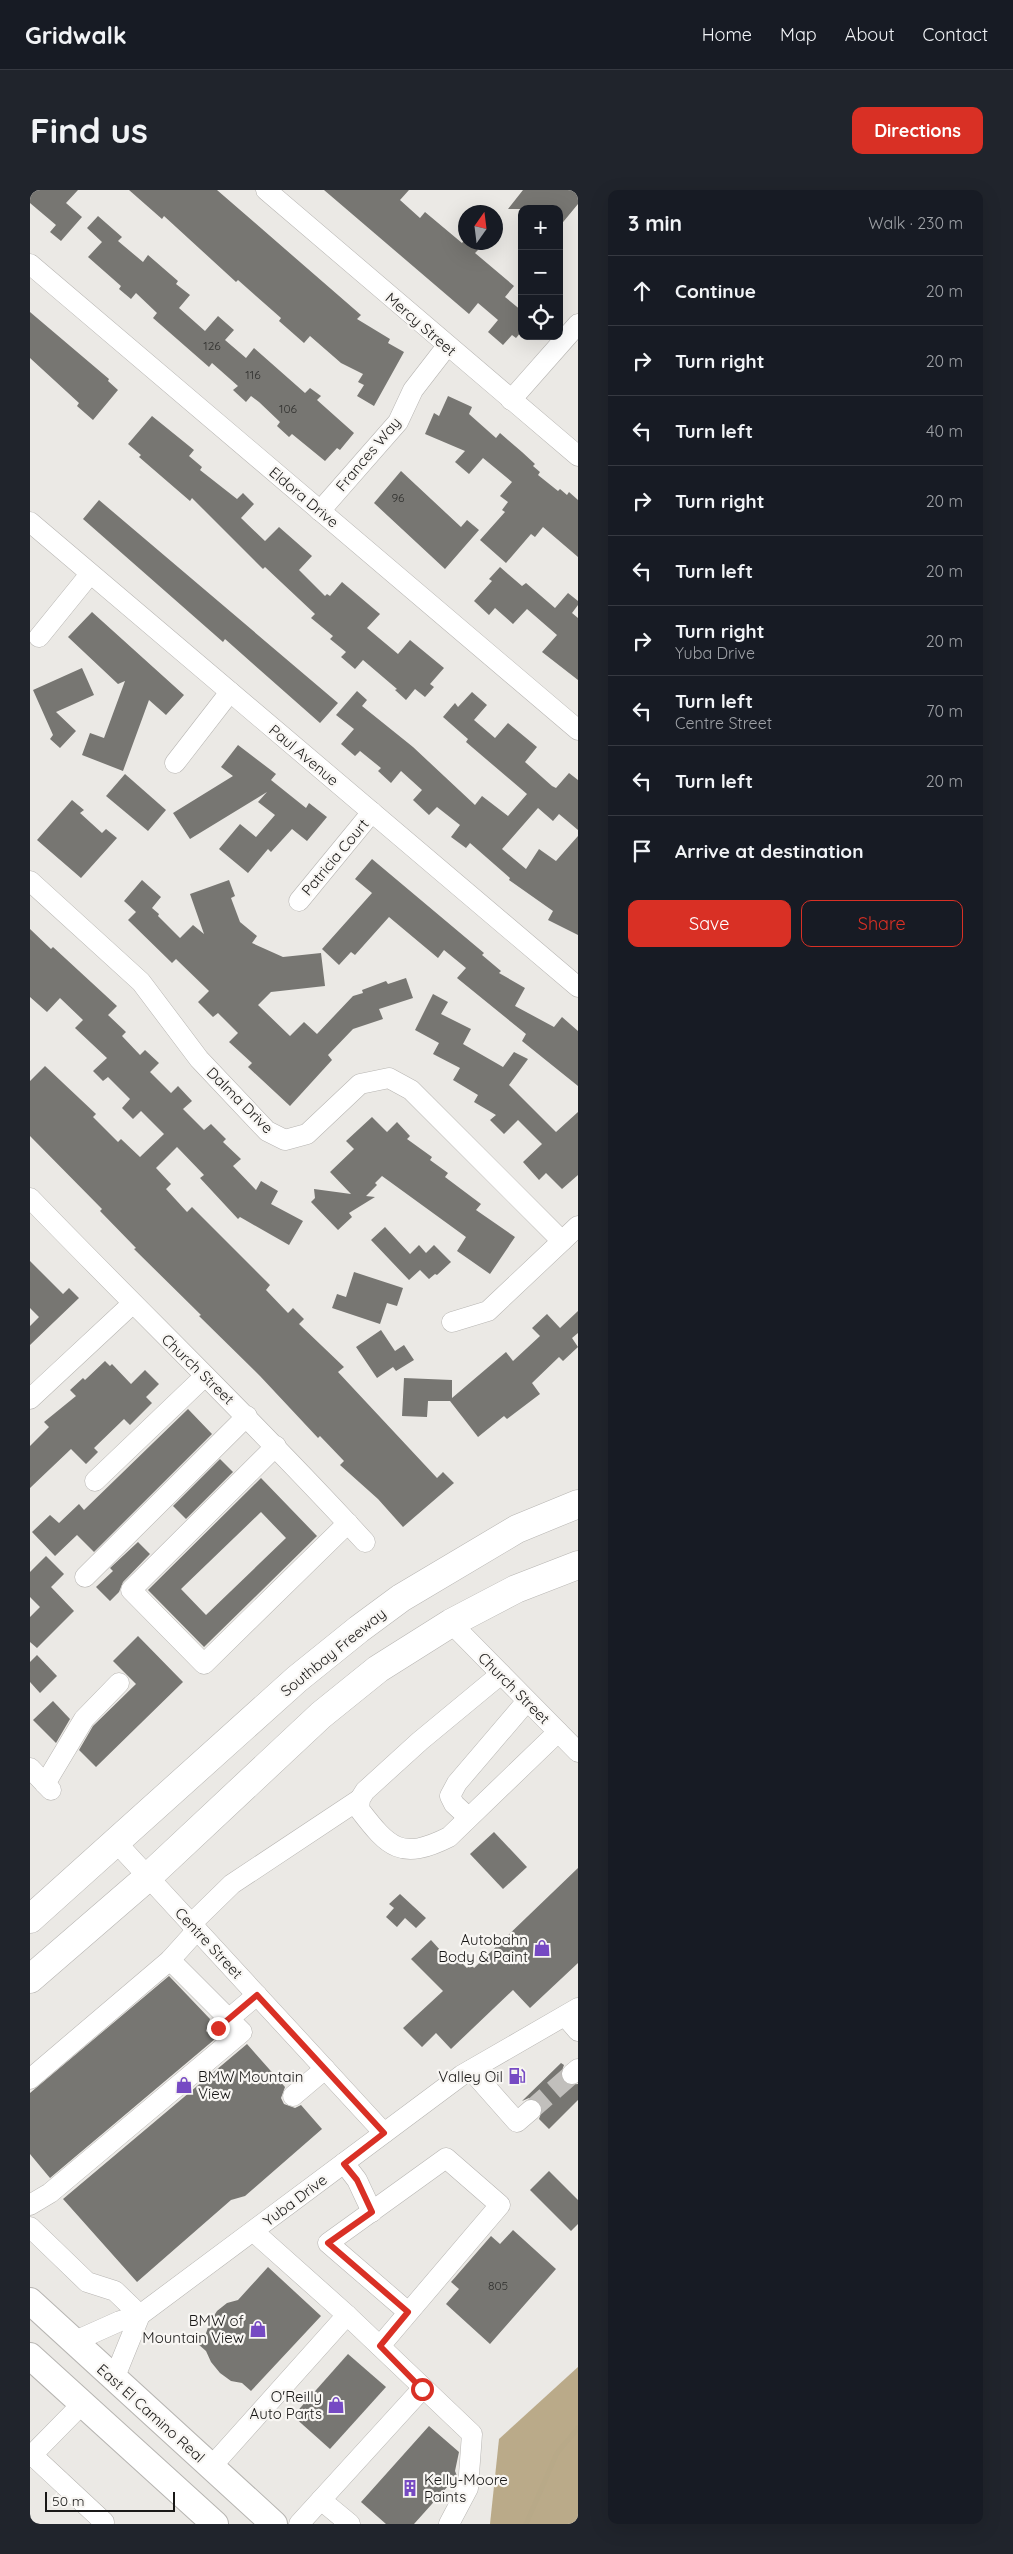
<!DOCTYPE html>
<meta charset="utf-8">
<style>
:root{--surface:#171b24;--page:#20242c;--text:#f1f3f6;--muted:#9ea1a6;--line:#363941;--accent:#d93025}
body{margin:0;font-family:Quicksand,sans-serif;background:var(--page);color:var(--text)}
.controls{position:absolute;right:15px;top:15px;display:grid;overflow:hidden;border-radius:10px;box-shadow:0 5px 20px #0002}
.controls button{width:45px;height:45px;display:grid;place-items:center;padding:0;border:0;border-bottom:1px solid var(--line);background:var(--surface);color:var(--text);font:25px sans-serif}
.compass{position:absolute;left:428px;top:15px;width:45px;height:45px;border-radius:50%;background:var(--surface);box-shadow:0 5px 20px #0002;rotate:14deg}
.scale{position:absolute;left:15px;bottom:12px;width:130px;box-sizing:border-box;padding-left:5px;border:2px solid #191817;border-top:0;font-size:14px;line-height:18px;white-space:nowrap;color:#191817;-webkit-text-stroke:4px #f8f6f3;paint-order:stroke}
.stop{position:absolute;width:15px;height:15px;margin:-11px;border:4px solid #d93025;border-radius:50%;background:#fff}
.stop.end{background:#d93025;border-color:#fff;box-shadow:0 1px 5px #0008}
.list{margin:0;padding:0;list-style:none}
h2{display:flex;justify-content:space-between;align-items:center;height:65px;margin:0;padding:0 20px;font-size:21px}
h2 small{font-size:16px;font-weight:400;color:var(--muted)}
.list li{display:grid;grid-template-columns:32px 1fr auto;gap:15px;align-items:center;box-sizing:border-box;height:70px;padding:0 20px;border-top:1px solid var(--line)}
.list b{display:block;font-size:19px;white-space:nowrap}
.list p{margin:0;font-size:16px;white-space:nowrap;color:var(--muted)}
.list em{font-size:16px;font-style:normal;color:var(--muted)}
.actions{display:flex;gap:10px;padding:15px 20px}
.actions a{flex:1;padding:11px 0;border:1px solid var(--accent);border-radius:10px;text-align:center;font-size:18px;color:var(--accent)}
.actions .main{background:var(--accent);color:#fff}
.icon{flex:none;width:28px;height:28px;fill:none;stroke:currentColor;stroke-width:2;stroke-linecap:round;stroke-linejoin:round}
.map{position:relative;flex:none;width:548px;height:2334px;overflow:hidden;border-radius:10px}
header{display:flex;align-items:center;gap:30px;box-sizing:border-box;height:70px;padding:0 25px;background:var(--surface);border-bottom:1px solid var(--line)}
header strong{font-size:24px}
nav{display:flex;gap:28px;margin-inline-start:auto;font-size:18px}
.intro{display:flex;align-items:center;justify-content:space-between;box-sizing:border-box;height:120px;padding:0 30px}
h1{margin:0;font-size:35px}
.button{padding:12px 22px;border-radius:10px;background:var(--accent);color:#fff;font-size:18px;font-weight:700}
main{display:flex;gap:30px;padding:0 30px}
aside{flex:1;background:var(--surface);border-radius:10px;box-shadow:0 5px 20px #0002}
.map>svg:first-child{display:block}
.forest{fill:#baaa89}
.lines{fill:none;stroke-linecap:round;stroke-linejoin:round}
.stream{stroke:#b8a988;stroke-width:5}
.building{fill:#777672;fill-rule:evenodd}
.minor-tunnel{stroke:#c1bfbc;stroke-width:20;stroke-dasharray:20 10;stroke-linecap:butt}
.minor-casing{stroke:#b7b5b2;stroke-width:21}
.major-casing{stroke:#b7b5b2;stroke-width:28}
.highway-casing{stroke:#b7b5b2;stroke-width:29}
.minor{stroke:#fff;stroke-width:20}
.major{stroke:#fff;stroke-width:26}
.highway{stroke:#fff;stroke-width:28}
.route{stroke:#d93025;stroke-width:6}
.labels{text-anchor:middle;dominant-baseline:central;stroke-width:4.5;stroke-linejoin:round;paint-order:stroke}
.number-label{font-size:12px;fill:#30302e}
.street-label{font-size:15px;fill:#191817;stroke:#f8f6f3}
.poi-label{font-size:15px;fill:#191817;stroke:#f8f6f3;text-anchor:end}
</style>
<header>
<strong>Gridwalk</strong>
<nav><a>Home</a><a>Map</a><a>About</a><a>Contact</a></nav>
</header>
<div class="intro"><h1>Find us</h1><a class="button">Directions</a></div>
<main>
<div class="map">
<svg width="548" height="2334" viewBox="0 0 548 2334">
<rect width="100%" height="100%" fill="#ebe9e5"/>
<path class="forest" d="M548,2177v157h-88l9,-85z"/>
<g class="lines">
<path class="stream" d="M496,2334l31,-71 21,-25"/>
</g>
<g class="building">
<path d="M4,0h44l-12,13 16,14 -21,24 -11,-9 6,-7 -26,-22v-8z"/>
<path d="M99,0h88l144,125 -4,4 33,20 -2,4 16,9 -30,54 -17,-10 7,-11 -6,-3 5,-8 -22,-11 -31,-27 -6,7 -25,-22 2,-3 -43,-38 -2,2 -72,-66 -2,3z"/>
<path d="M294,0h85l-9,10 20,18 5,-6 37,31 3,-4 1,3h4l8,8 -3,3 39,33 -9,11 17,14v20l-6,7 -4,-3 -9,10 -15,-13 10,-12 -20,-17 -9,11z"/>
<path d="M493,0h55v14l-19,23v-18h-51z"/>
<path d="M68,26l24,21 -4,4 25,21 5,-7 30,26 -2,3 14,11 -11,13 26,23 13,-15 16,14 -9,10 21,18 8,-10 51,45 5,-5 11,8 -4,4 37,33 -14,17 -3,-2 -12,13 -33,-27 -3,3 -12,-11 3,-4 -21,-20 -8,-6 -5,6 -13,-12 5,-4 -26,-23 -3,4 -56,-49 4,-5 -21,-20 -5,6 -12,-10 2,-3 -33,-29 14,-15 -15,-14z"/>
<path d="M0,122l79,67 -1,2 10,9 -25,30 -16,-14 2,-3 -49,-45z"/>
<path d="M418,206l24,11 -3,7 27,24 4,-5 22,19 13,12 -2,2 7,6 -2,3 20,16 2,-2 7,6 2,-3 9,8v57l-35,-30 -8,10 -4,-3 -25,29 -26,-23 25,-28 -3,-2 6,-8 -8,-6 12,-14 -29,-24 -14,16 -14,-12 10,-11 -40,-17 9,-21 5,3z"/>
<path d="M122,226l42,34 -5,6 13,11 -2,3 37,29 6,-6 11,11 -13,14 24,23 14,-14 33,29 -13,14 26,26 2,-2 3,2 12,-14 38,32 -13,14 31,26 12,-14 34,28 -14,16 4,3 -9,10 -10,-8 -9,11 -11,-10 2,-1 -34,-29 -8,9 -14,-12 5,-5 -16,-13 3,-3 -22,-18 4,-4 -50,-47 -2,2 -71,-71 -2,3 -51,-44 2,-2 -13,-11z"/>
<path d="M371,281l60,56 6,-7 12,10 -34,39 -71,-66z"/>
<path d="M69,310l239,203 -18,20 -95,-84 -2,3 -140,-123z"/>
<path d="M470,377l22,19 4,-3 29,25 13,-15 10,8v4l-6,8 6,5v62l-36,-28 15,-17 -30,-26 -14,15 -18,-16 -6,7 -15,-14 18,-20 -3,-2z"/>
<path d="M62,422l92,83 -18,20 -17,-15 -26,71 -41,-16 8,-22 14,5 21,-57 -7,3 -50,-47z"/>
<path d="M52,478l12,27 -38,17 20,19 -16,17 -10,-9 3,-4 -20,-45z"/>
<path d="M327,501l10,9 -5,6 51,41 62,58 7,-9 26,20 19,-22 -61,-52 2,-3 -25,-22 12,-14 3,4 14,-15 15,13 -13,15 21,18 13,-15 29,24 -12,15 27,24 4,2 13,-15 9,7v50l-19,-16 -6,7 -15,-13 -36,41 24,20 13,-20 17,12 22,-25v99l-30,-15 5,-9 -44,-31 1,-2 -40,-35 -4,5 -15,-11 9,-12 -23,-18 -8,8 -16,-15 9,-10 -21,-19 -10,12 -13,-12 3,-3 -21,-17 -5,5 -14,-12 13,-15 -18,-14z"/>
<path d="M208,555l38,29 -5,6 35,28 3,-5 18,14 -20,24 -15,-12 -21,23 -3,-3 -20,24 -29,-24 21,-25 16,13 19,-22 -17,-13 9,-10 -77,47 -17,-26 60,-37 -12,-9z"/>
<path d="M95,584l41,36 -18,21 -42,-35z"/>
<path d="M42,610l12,10 -4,3 22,20 4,-4 11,9 -36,40 -44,-38z"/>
<path d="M342,669l112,94 -2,2 19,16 -2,2 26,15 -10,18 39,21 8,-10 16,14v55l-56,-45 4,-7 -69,-56 9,-10 -22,-18 -6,8 -49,-41 -34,38 -4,-3 -12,13 -17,-16 50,-56 -17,-14z"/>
<path d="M112,690l19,17 -9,11 7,6 -1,2 22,22 13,-13 11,9 -14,-40 39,-14 6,16 -4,2 9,24 17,14 -5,7 31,14 38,-4 4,33 -54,6 -13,13 32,31 14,-14 13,12 36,-38 10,-3 -1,-3 24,-9 2,3 18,-6 7,20 -34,11 4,10 -30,10 -25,26 4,5 -42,46 -42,-39 4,-4 -23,-21 9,-9 -20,-20 -5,4 -15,-15 11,-11 -33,-32 -4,4 -44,-43 8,-8 -12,-11z"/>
<path d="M0,739l21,20 2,-2 64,59 -9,9 18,17 -4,4 18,19 5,-5 14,13 -9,9 21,21 7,-7 14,15 -9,8 21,21 7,-6 15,15 -3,3 18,17 -8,7 23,24 5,-9 17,10 -7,13 32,17 -14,24 -49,-28 -2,2 -38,-41 4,-3 -27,-28 -21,21 15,16 -5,5 21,23 5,-5 78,78 -4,5 22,23 5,-5 11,11 -5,5 45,43 -6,5 99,106 6,-6 11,11 -51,44 -25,-28 -38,-34 4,-4 -24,-25 -2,2 -58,-62 -61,-60 2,-1 -67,-66 2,-1 -36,-37 2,-2 -72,-73v-55l15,-15 51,48 -3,3 25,25 3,-3 19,18 24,-23 -23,-23 -8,8 -11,-11 8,-9 -22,-22 -5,4 -10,-10 14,-13 -32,-30 8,-8 -23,-22 -13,14 -17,-15z"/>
<path d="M403,804l15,8 -7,12 30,15 -8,15 40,23 11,-15 14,7 -19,26 47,47 22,-20v63l-16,14 -16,-16 -7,7 -16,-18 19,-18 -24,-24 -14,14 -14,-14 6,-5 -22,-13 4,-7 -25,-15 7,-12 -27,-14 6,-11 -24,-13z"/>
<path d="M342,927l15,15 10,-10 13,14 -3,3 25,18 -2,3 18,13 -3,4 36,27 -5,6 39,27 -25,37 -33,-23 9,-14 -84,-61 -7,7 2,2 -11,11 9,1 -26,16 3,4 -14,13 -27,-28 4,-4 -1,-9 37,5 -21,-22 24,-23 -8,-8z"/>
<path d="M355,1037l25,27 9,-9 7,8 8,-8 17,17 -14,13 -2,-1 -6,5 -9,-9 -11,10 -38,-40z"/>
<path d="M0,1071l33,33 6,-6 10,10 -49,47v-19l9,-9 -9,-9z"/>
<path d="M324,1082l49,16 -6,18 -10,-3 -7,21 -48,-16 5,-14 9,3z"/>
<path d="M548,1121v22l-6,5 6,9 -15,14 -4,-4 -27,26 8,11 -33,25 -3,-3 -26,21 -28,-36h-22l-1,16 -25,-1 2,-38 48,2v18l54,-46 7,9 27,-25 -8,-8 15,-14 13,14z"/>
<path d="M351,1140l14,21 9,-6 10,15 -18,11 -3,-4 -16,11 -21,-31z"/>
<path d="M75,1171l5,5 2,-2 19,20 14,-14 14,14 -13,13 6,6 -22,22 -6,-6 -30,29 4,4 -12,12 -15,-15 -41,39v-42l19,-19 -5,-5 32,-26 -6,-6 13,-12 2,2z"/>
<path d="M158,1219l24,25 -118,118 -17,-17 -22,21 -23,-24 18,-17 9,8 20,-19 5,6z"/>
<path d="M190,1269l13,13 -47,47 -13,-13z"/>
<path d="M231,1288l56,58 -113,111 -56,-57zM231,1322l25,26 -80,77 -25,-26z"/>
<path d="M108,1352l12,12 -27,28 -4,10 -9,9 -14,-14 17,-16 -3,-3z"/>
<path d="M16,1366l18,18 -13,13 23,24 -37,37 -7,-6v-25l10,-10 -10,-10v-25z"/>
<path d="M108,1446l45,46 -87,85 -17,-17 14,-24 43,-42 -23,-23z"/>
<path d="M7,1465l20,21 -17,17 -10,-11v-20z"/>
<path d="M23,1511l17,18 -14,24 -23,-23z"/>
<path d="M464,1642l33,35 -24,22 -33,-35z"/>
<path d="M548,1678v95l-48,45 -17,-18 -62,59 -15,-16 -14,14 -19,-19 40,-37 -32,-32 20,-19 20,22 5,-5 11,11 4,-4 3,4z"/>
<path d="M370,1704l26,24 -10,10 -11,-10 -8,9 -11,-10 8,-9 -5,-4z"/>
<path d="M139,1786l41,43 -4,12 9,8 -165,139 -20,-24v-61z"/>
<path d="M217,1854l38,43 -4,11 3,6 11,4 6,-3 21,24 -77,67 -14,4 -94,82 -74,-83z"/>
<path d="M531,1873l3,2 -4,11 3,5 5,4 10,-1v16l-29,29 -10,-10 4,-11 -3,-6 -11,-4 -7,3z"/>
<path d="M519,1981l29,29v24l-7,7 -41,-41z"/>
<path d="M483,2040l43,39 -66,75 -44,-40 13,-15 -8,-7 40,-46 9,8z"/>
<path d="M238,2077l53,49 -70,75 -9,-8 -11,-2 -11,-8 -9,-11 -5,-11 -8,-7 7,-8 5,-14 7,-11 10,-8 11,-3z"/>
<path d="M318,2164l38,33 -56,62 -37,-33z"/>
<path d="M399,2236l30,26 -4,19 2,5 -43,48h-28l-25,-22z"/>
</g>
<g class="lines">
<path class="minor-tunnel" d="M501,1920l41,-36"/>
<g class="minor-casing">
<g id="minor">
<path d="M236,0l312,266"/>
<path d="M0,74l548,466"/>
<path d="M481,210l67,-76"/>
<path d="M290,321l78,-89 15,-32 34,-44"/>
<path d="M0,332l548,465"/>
<path d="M9,447l51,-63"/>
<path d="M145,573l55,-71"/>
<path d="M0,691l111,101 58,77 68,72 18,9 22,-6 53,-50 29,-6 22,12 151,151"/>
<path d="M269,711l73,-89"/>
<path d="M0,1008c111,115 227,226 335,344"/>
<path d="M422,1132l36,-11 90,-85"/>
<path d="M0,1209l102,-95"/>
<path d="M246,1256l-145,144 73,74 144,-141"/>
<path d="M65,1291l110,-105"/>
<path d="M55,1387l162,-161"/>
<path d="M421,1433l127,129"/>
<path d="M471,1484l-81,67 -55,50 -5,8 -1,10c30,39 42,52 90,28l109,-105"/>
<path d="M0,1578l21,22"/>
<path d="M15,1594l39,-65 35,-36"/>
<path d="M438,1627l-14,-13 -4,-8 7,-13 70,-82"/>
<path d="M85,1651l269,292"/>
<path d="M161,1734l41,-40 128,-85"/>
<path d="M535,1826l13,15"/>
<path d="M188,1838l39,-33"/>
<path d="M441,1880l46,52 14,-12"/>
<path d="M542,1884l6,-5"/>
<path d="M0,1889l140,-119 27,-30"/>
<path d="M263,1906l32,-27"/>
<path d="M314,1973l13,17 15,32"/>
<path d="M0,2015l20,-12 192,-161 -72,-72"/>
<path d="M0,2037l57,55 28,9 25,24"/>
<path d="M224,2042l93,83 125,119 -4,54 -19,36"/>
<path d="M43,2152l47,-21 20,-6 322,-240 116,-67"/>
<path d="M350,2156l120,-141 -54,-47 -118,85 80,69"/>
<path d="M84,2189l26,-64"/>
<path d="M0,2263l74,69 -2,2"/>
<path d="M0,2267l53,-54"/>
<path d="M181,2277l136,-152"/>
<path d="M291,2310l29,24"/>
<path d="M269,2334l123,-135"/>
</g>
</g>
<g class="major-casing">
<g id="major">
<path d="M0,2111l244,223"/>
<path d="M0,2166l185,168"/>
</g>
</g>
<g class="highway-casing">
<g id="highway">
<path d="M0,1729l267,-240 62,-50 42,-31 116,-69 61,-25"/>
<path d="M0,1789l118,-102 173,-162 57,-46 73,-46 65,-34 62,-24"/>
</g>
</g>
<use href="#minor" class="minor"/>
<use href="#major" class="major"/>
<use href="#highway" class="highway"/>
</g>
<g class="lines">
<path class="route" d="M188,1838l39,-33 127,138 -40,31 13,16 15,32 -44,31 80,69 -28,34 42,43"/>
</g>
<defs>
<g id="shop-bare" transform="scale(1.35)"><path d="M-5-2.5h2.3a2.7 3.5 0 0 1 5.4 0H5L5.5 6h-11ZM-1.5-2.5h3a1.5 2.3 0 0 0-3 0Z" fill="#764ac3" stroke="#f8f6f3" stroke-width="2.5" paint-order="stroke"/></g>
<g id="fuel-bare" transform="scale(1.35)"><path d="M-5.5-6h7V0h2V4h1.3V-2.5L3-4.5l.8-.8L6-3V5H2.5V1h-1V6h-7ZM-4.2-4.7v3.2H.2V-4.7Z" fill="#764ac3" stroke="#f8f6f3" stroke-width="2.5" paint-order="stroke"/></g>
<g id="building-bare" transform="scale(1.35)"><path d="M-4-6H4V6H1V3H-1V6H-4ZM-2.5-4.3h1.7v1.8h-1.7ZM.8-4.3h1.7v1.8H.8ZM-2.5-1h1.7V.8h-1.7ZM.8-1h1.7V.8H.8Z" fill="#764ac3" stroke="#f8f6f3" stroke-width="2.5" paint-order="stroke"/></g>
</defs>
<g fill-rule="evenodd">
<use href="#shop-bare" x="512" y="1758"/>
<use href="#fuel-bare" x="487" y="1886"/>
<use href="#shop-bare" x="154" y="1895"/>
<use href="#shop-bare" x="228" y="2139"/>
<use href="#shop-bare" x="306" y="2215"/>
<use href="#building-bare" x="380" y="2298"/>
</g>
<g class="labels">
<g class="number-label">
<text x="182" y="155">126</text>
<text x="223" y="184">116</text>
<text x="258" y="218">106</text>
<text x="368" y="307">96</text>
<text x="468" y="2095">805</text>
</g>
<g class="street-label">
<text transform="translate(391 134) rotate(41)">Mercy Street</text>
<text transform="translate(338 264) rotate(-50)">Frances Way</text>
<text transform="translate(274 307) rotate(40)">Eldora Drive</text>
<text transform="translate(274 565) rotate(40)">Paul Avenue</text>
<text transform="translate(305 667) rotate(-50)">Patricia Court</text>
<text transform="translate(210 910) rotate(45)">Dalma Drive</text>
<text transform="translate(168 1179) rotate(44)">Church Street</text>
<text transform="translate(303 1462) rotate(-39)">Southbay Freeway</text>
<text transform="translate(484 1498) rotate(45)">Church Street</text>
<text transform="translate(179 1753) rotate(47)">Centre Street</text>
<text transform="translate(265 2010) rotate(-37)">Yuba Drive</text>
<text transform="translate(121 2223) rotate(42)">East El Camino Real</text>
</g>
<g class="poi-label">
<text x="498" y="1749">Autobahn<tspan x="498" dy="17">Body &amp; Paint</tspan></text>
<text x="168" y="1886" text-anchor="start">BMW Mountain<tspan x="168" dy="17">View</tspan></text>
<text x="473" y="1886">Valley Oil</text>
<text x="214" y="2130">BMW of<tspan x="214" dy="17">Mountain View</tspan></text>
<text x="292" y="2206">O'Reilly<tspan x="292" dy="17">Auto Parts</tspan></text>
<text x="394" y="2289" text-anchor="start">Kelly-Moore<tspan x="394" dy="17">Paints</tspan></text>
</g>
</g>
</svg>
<div class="controls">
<button>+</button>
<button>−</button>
<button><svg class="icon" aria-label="locate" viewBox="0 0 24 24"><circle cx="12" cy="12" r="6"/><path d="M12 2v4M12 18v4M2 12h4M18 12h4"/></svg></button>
</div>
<svg class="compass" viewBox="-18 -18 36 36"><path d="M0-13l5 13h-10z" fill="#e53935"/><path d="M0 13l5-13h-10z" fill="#9ea1a6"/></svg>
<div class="scale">50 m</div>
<div class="stop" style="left:392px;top:2199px"></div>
<div class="stop end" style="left:188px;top:1838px"></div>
</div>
<aside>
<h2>3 min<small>Walk · 230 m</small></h2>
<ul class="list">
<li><svg class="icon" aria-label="ahead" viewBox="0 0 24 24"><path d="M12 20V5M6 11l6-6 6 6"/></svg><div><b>Continue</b></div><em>20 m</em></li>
<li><svg class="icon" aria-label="right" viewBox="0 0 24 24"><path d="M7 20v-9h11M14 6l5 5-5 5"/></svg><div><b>Turn right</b></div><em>20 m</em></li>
<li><svg class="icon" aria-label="left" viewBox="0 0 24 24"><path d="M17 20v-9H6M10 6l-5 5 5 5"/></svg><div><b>Turn left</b></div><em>40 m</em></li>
<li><svg class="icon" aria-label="right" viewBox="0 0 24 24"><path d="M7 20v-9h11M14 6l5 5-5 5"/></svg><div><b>Turn right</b></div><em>20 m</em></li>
<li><svg class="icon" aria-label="left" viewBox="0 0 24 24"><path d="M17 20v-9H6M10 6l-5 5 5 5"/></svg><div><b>Turn left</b></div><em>20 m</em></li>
<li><svg class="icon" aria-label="right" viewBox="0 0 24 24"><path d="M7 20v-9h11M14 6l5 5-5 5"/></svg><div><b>Turn right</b><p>Yuba Drive</p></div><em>20 m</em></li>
<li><svg class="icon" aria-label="left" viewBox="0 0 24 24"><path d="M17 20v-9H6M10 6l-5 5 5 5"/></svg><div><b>Turn left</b><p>Centre Street</p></div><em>70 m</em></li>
<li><svg class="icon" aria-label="left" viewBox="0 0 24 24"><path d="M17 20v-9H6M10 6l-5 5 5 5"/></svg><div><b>Turn left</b></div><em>20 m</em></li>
<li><svg class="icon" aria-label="arrive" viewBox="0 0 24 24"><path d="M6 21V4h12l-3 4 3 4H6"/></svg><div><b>Arrive at destination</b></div></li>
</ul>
<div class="actions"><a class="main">Save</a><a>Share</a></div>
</aside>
</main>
